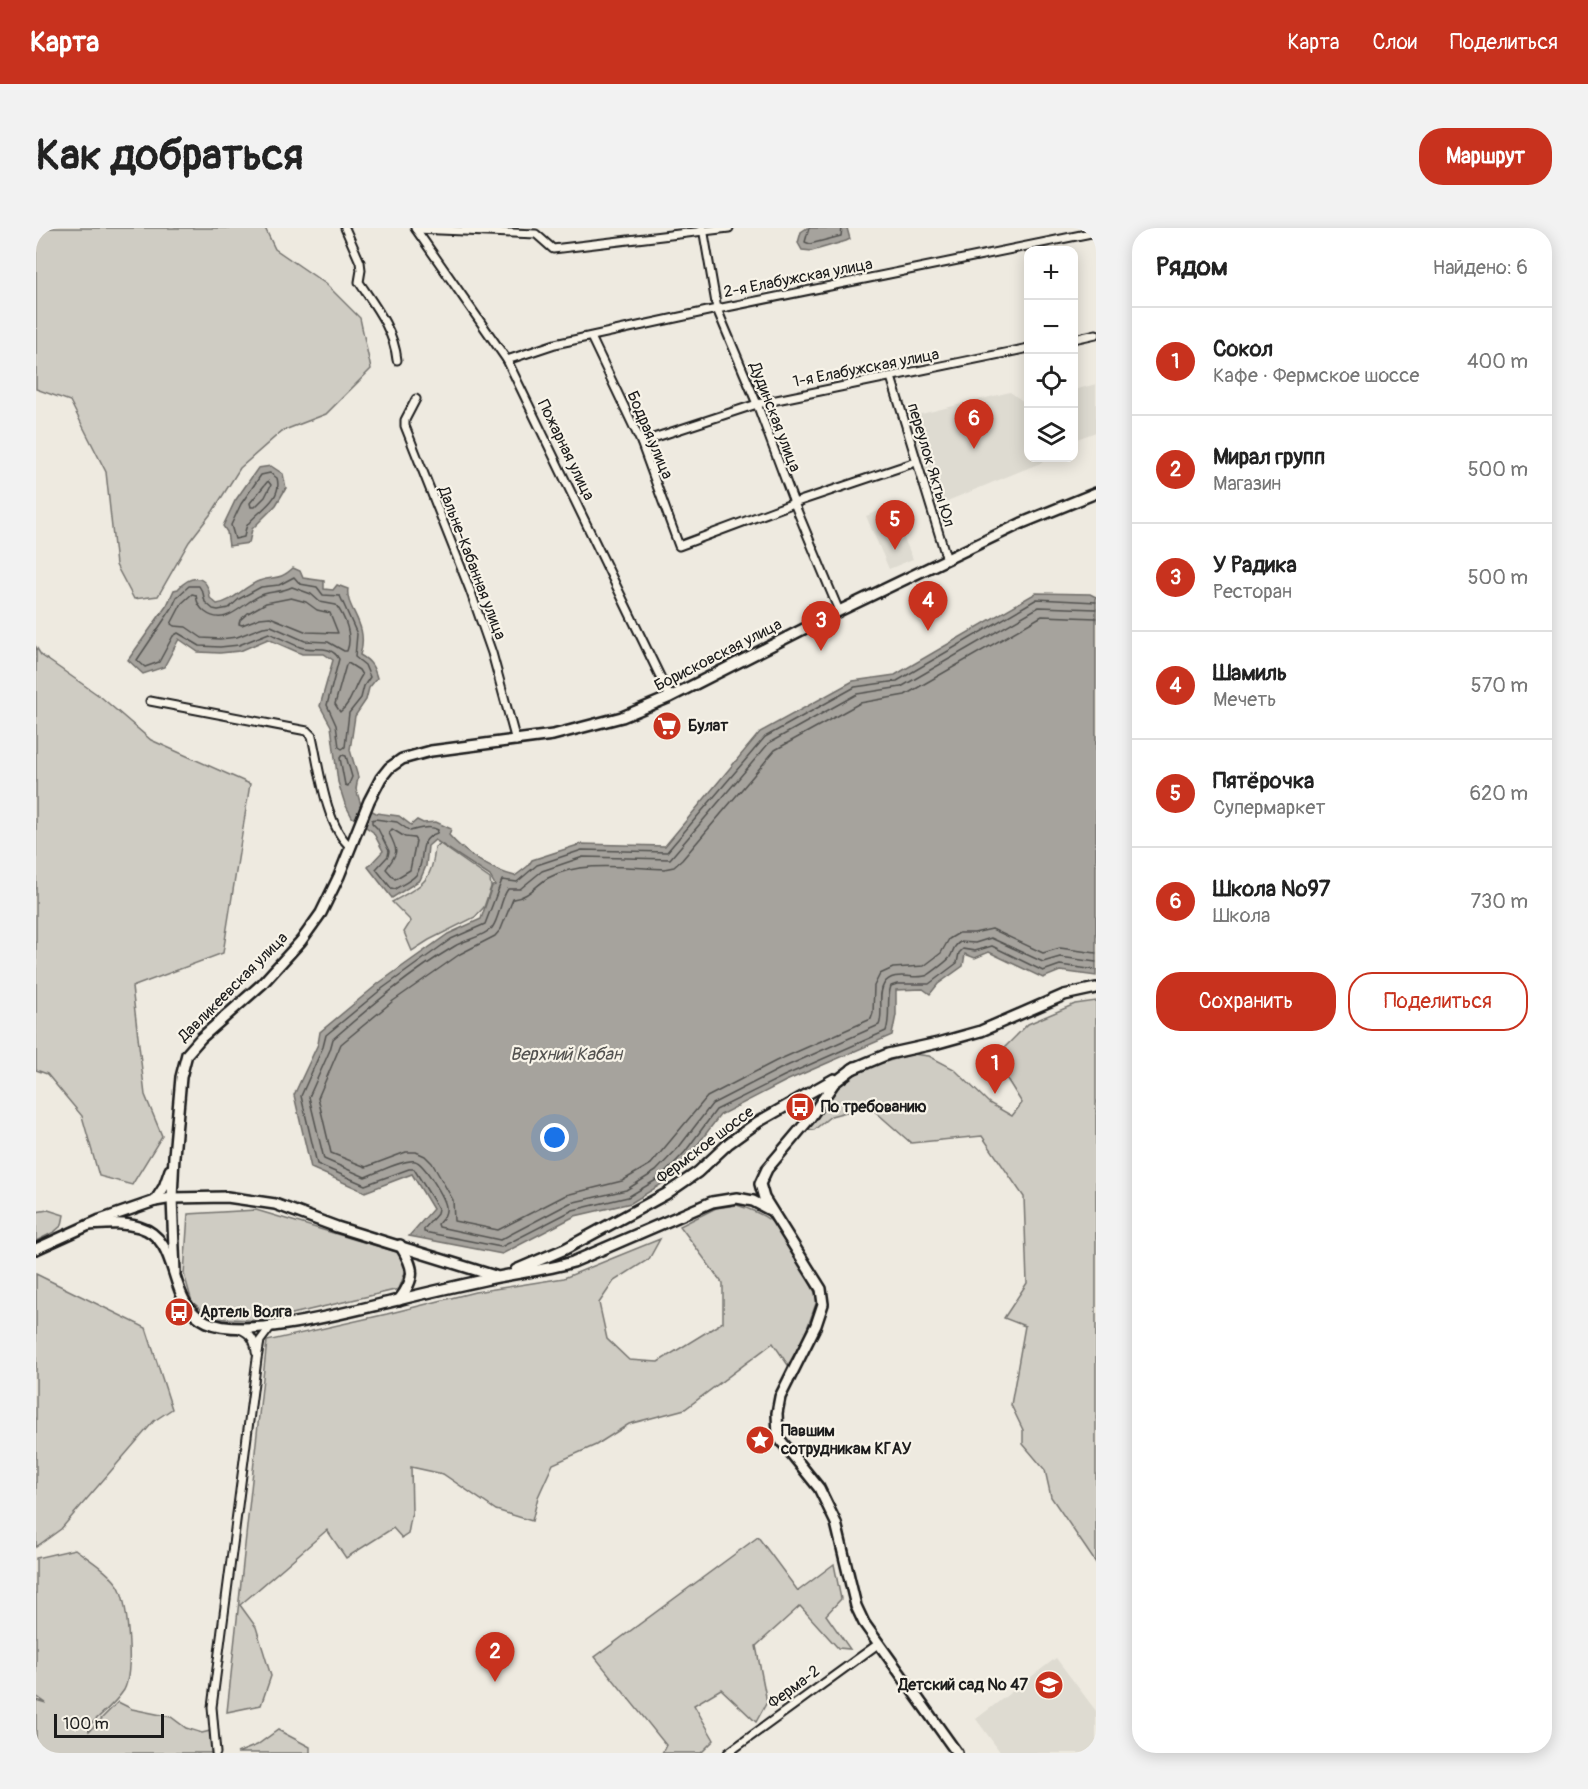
<!DOCTYPE html>
<html lang="ru">
<meta charset="utf-8">
<style>
:root{--surface:#fff;--page:#f2f2f2;--text:#222;--muted:#767676;--line:#e0e0e0;--accent:#c8321e}
body{margin:0;font-family:Pangolin,sans-serif;background:var(--page);color:var(--text)}
.controls{position:absolute;right:18px;top:18px;display:grid;overflow:hidden;border-radius:12px;box-shadow:0 3px 15px #0003}
.controls button{width:54px;height:54px;display:grid;place-items:center;padding:0;border:0;border-bottom:2px solid var(--line);background:var(--surface);color:var(--text);font:30px sans-serif}
.scale{position:absolute;left:18px;bottom:15px;width:110px;box-sizing:border-box;padding-left:6px;border:3px solid #1c1c1c;border-top:0;font-size:16px;line-height:21px;white-space:nowrap;color:#1c1c1c;-webkit-text-stroke:4px #f7f3e8;paint-order:stroke}
.you{position:absolute;left:519px;top:910px;width:21px;height:21px;margin:-15px;border:4px solid #fff;border-radius:50%;background:#1a73e8;box-shadow:0 0 0 9px #1a73e833}
.badge{display:grid;place-items:center;width:39px;height:39px;border-radius:50%;background:var(--accent);color:#fff;font-size:20px;font-weight:700}
.pin{position:absolute;translate:-50% -50px;filter:drop-shadow(0 2px 3px #0008)}
.pin::after{content:'';position:absolute;top:32px;width:21px;height:18px;background:inherit;clip-path:polygon(0 0,100% 0,50% 100%)}
.list{margin:0;padding:0;list-style:none}
h2{display:flex;justify-content:space-between;align-items:center;height:78px;margin:0;padding:0 24px;font-size:26px}
h2 small{font-size:20px;font-weight:400;color:var(--muted)}
.list li{display:grid;grid-template-columns:39px 1fr auto;gap:18px;align-items:center;box-sizing:border-box;height:108px;padding:0 24px;border-top:2px solid var(--line)}
.list b{display:block;font-size:22px;white-space:nowrap}
.list p{margin:0;font-size:20px;white-space:nowrap;color:var(--muted)}
.list em{font-size:20px;font-style:normal;color:var(--muted)}
.actions{display:flex;gap:12px;padding:18px 24px}
.actions a{flex:1;padding:14px 0;border:2px solid var(--accent);border-radius:24px;text-align:center;font-size:21px;color:var(--accent)}
.actions .main{background:var(--accent);color:#fff}
.icon{flex:none;width:33px;height:33px;fill:none;stroke:currentColor;stroke-width:2;stroke-linecap:round;stroke-linejoin:round}
.map{position:relative;flex:none;width:1060px;height:1525px;overflow:hidden;border-radius:24px}
header{display:flex;align-items:center;gap:36px;box-sizing:border-box;height:84px;padding:0 30px;background:var(--accent);color:#fff}
header strong{font-size:28px}
nav{display:flex;gap:33px;margin-inline-start:auto;font-size:21px}
.intro{display:flex;align-items:center;justify-content:space-between;box-sizing:border-box;height:144px;padding:0 36px}
h1{margin:0;font-size:42px}
.button{padding:15px 27px;border-radius:24px;background:var(--accent);color:#fff;font-size:21px;font-weight:700}
main{display:flex;gap:36px;padding:0 36px}
aside{flex:1;background:var(--surface);border-radius:24px;box-shadow:0 3px 15px #0003}
.map>svg:first-child{display:block}
.built{fill:#dedbd1}
.green{fill:#cfccc3;stroke:#767470;stroke-width:1.5}
.water{fill:#a6a39d;stroke:#6f6d69;stroke-width:1.5}
.lines{fill:none;stroke-linecap:round;stroke-linejoin:round}
.shore{stroke:#535250;stroke-width:1.5}
.street-casing{stroke:#1c1c1c;stroke-width:11}
.secondary-casing{stroke:#1c1c1c;stroke-width:14}
.street{stroke:#f7f3e8;stroke-width:7}
.secondary{stroke:#f7f3e8;stroke-width:9}
.labels{text-anchor:middle;dominant-baseline:central;stroke-width:4.5;stroke-linejoin:round;paint-order:stroke}
.street-label{font-size:16px;fill:#1c1c1c;stroke:#f7f3e8}
.poi-label{font-size:16px;font-weight:bold;fill:#1c1c1c;stroke:#f7f3e8;text-anchor:start}
.water-label{font-size:18px;font-style:italic;fill:#535250;stroke:#f7f3e8}
</style>
<header>
<strong>Карта</strong>
<nav><a>Карта</a><a>Слои</a><a>Поделиться</a></nav>
</header>
<div class="intro"><h1>Как добраться</h1><a class="button">Маршрут</a></div>
<main>
<div class="map">
<svg width="1060" height="1525" viewBox="0 0 1060 1525">
<rect width="100%" height="100%" fill="#eeeae0"/>
<filter id="ink" filterUnits="userSpaceOnUse"><feTurbulence type="fractalNoise" baseFrequency=".0167" numOctaves="2"/><feDisplacementMap in="SourceGraphic" scale="12" xChannelSelector="R" yChannelSelector="G"/><feConvolveMatrix kernelMatrix="1 2 1 2 8 2 1 2 1" color-interpolation-filters="sRGB"/></filter>
<g filter="url(#ink)">
<g class="built">
<path d="M1060,156v48l-22,8v-50z"/>
<path d="M974,164l14,10 4,-1 1,57h13l1,4 -108,44 -26,-89z"/>
<path d="M854,278l23,53 -24,10 -23,-53z"/>
<path d="M1020,1430l40,53v34l-11,8h-84l-25,-34z"/>
</g>
<g class="green">
<path d="M0,0h229l10,21 51,35 34,34 11,51 -45,45 -44,17 -42,37 -27,43 -24,31 -31,54 -24,3 -18,-34 -10,-93 -36,-71 -34,-12z"/>
<path d="M0,419l5,8 60,42 50,43 99,44 -27,169 -91,34 13,108 17,41 -30,49 -33,-9 -17,-60 -35,-42 -11,-4z"/>
<path d="M404,616l50,35 1,8 -7,20 -9,10 -46,23 -17,11 -8,-19 7,-11 -19,-19c30,-17 40,-19 43,-55z"/>
<path d="M1060,773v562l-45,-66 -6,-27 -22,-26v-14l-12,-25 14,-79 -21,-8 23,-35 -3,-86 -42,-61 -71,7 -42,-37 -38,10 -17,14 -11,-1 33,-41 21,-18 56,-16 16,2 25,13 35,34 23,13 10,-13 -28,-45 34,-34 47,-20z"/>
<path d="M701,977c12,4 24,8 34,16 16,13 36,57 47,77l-15,42 -15,25 -15,-22 -88,66 -56,15 -33,21 -43,19 -15,33 -6,24 -36,-11 -53,-36 -32,-7 1,45 -4,22 -6,4 -9,-10 -47,30 -19,-28 -87,75 16,22 15,49 -10,29 -34,7 40,-371 120,-27 88,-22 89,-14 96,-39 -11,20 -35,22 -15,22 8,36 22,21 29,2 65,-40v-38l-43,-58 36,-18z"/>
<path d="M12,982l16,5 -2,10 -8,7 -18,9v-29z"/>
<path d="M220,982l144,43 6,17 -7,19 -137,32 -49,-3 -21,-16 -8,-28 4,-60z"/>
<path d="M0,1046l110,54 26,81 -18,12 -93,108 -25,18z"/>
<path d="M722,1309l40,54 36,-27 7,35 -15,16 24,34 -12,-1 -38,-42 -44,40 11,56 -11,20 -35,-33 -27,16 20,35 -13,13h-39l4,-8 -71,-88z"/>
<path d="M39,1321c12,9 39,26 45,40 8,20 14,82 4,101 -9,14 -24,25 -36,37l1,4 29,-29 14,7 39,8 15,11 16,5 8,-2 2,22h-176v-53l10,3 -10,-7v-138z"/>
<path d="M242,1502l32,17v6h-73l20,-8z"/>
</g>
<g class="water">
<path d="M771,0h40l3,11 -4,2 -34,10 -10,-1 -4,-7 3,-11z"/>
<path d="M235,238l12,8 3,14 -10,17 -24,24 -3,14 -20,3 -2,-14 -4,-6 12,-25 23,-33z"/>
<path d="M257,340l7,3 3,7 21,3v8l9,1 4,-5 11,4c-3,20 22,34 12,66 11,6 14,12 17,23l-8,10 -3,12 -11,16 -5,34 8,27 -2,12 5,16 15,8 23,3 12,9 6,-5 6,3 13,-1 15,7 -2,6c16,19 42,35 66,41l13,-10 4,-6 49,-16 84,2 95,-114 93,-51 42,-6 141,-82 54,1 6,3v379l-36,-5 -17,7 -54,-26 -14,6 -10,-4 -2,12 -25,18 -8,10 -7,-5 -27,1v25l-4,20 -106,46 -66,34 -31,41 -24,26 -34,21 -56,13 -73,38 -93,-18 24,-27 -21,-35 -47,18 -54,-24 -17,-73 24,-51 2,-12 59,-49 69,-49 33,-15 11,-33 3,-1 -5,-9 -55,-36 -7,6 -2,20 -6,14 -28,18 -24,-31 15,-16 -10,-19 -21,-15 -7,-13 -7,-22 -7,-56 -11,-20 13,-46 -9,-6h-22l-34,-15 -28,12 -20,2 -22,-1 -19,-13 -15,28 -21,7 -15,-14 39,-55 7,-15 4,-1c14,-16 30,-14 32,9l7,6c16,-2 26,-17 42,-23 15,-6 19,1 34,-13z"/>
</g>
<g class="lines">
<g class="shore">
<path d="M773,0l-4,14 5,2 31,-8 1,-8"/>
<path d="M234,245l7,5c6,21 -18,32 -29,46 -3,4 -3,9 -4,13l-9,2 -4,-14 10,-21 20,-29z"/>
<path d="M232,253l3,4 -6,12 -10,10h-4l-1,-4z"/>
<path d="M258,349l6,7 17,3 6,8 17,1 17,38 -2,23 10,8 5,12 -6,9 -3,12 -12,15 -4,34 -3,2 -3,-2 -3,-22 -9,-20 12,-46c-9,-16 -25,-7 -39,-12 -11,-4 -21,-10 -31,-14l-30,12 -19,2 -20,-1 -22,-13 -5,3 -14,26 -14,5 -8,-7 35,-52 5,-11 12,-11h10l4,7 2,9 8,7 5,1 11,-2 10,-9 22,-12 18,-2z"/>
<path d="M256,359l19,7 9,8 16,3c9,12 17,31 11,46h-3l-16,-9 -23,-1 -34,-15 -8,1 -26,10 -17,2 -18,-1 -16,-11 -12,-1 -3,-2 11,-21 10,-9 4,1c1,8 3,12 9,17 22,17 39,-12 59,-18 11,-3 17,-2 28,-7z"/>
<path d="M255,370l15,4 11,8 13,3 8,20 -31,-1 -37,-15 -10,1 -18,7 -3,-1 1,-4 8,-7 18,-10z"/>
<path d="M1060,374l-59,-3 -140,82 -42,6 -90,50 -98,115 -85,-2 -45,15 -20,17 -15,-2 -17,44 -34,15 -68,49 -57,47 -3,12 -22,49 16,68 48,21 44,-16h5l24,39 -1,6 -13,15v3l77,15 72,-37 55,-13 33,-20 24,-25 31,-42 68,-34 102,-45c5,-15 0,-31 5,-45l6,-2h32l28,-21 2,-10 4,-4 12,2 17,-5 51,25 17,-6 36,5"/>
<path d="M1060,381l-57,-2 -138,80 -44,7 -88,49 -99,116 -87,-2 -41,14 -22,18h-12c-8,11 -8,28 -16,39 -9,9 -27,12 -37,18 -44,26 -84,60 -122,93l-3,11 -21,47 15,62 41,18c12,-4 39,-18 50,-16 9,2 30,37 31,46 1,8 -4,12 -8,17l1,3 61,13 70,-37 56,-13 30,-19 23,-24 33,-43 68,-35 99,-44c5,-12 -2,-30 5,-41 9,-15 32,-3 44,-9 3,-2 21,-15 22,-18 4,-6 2,-10 10,-15l15,1 16,-5 52,24 17,-5 36,5"/>
<path d="M1060,390l-54,-2 -137,79 -45,8 -85,47 -93,110 -8,7 -10,2c-35,-1 -84,-9 -116,9 -13,8 -19,19 -35,21l-12,30 -6,7 -35,18 -67,47 -52,43 -23,54 13,55 35,14 40,-15h10l9,4 7,7 21,37 1,21 44,9 68,-35 56,-14 29,-17 56,-67 69,-36 95,-42 2,-6 1,-27 6,-12 13,-6 31,-2 17,-13 8,-14 10,-6h15l18,-4 51,24 17,-5 36,5"/>
<path d="M312,435l11,7 3,5c-9,13 -9,26 -22,37l-5,-8 11,-39z"/>
<path d="M306,527l4,1 6,21 -4,9 -3,-1 -5,-27z"/>
<path d="M339,591l22,3 13,9c8,-2 20,-6 28,-1l-1,3c-22,7 -10,28 -21,42 -5,6 -15,10 -21,14l-4,-1 -15,-19 12,-13 1,-5 -11,-22 -6,-6v-3z"/>
<path d="M356,601l13,8 9,1 2,3 -6,29 -15,9 -9,-10c12,-17 13,-16 3,-36z"/>
</g>
<g class="street-casing">
<g id="street">
<path d="M309,0l15,34 1,8 -2,12c16,24 35,48 38,78"/>
<path d="M379,0l92,132 163,337"/>
<path d="M667,0l14,81 40,95 37,99 45,108"/>
<path d="M380,1l120,5 17,15 176,-21"/>
<path d="M555,109l50,105 38,104 115,-43 122,-41"/>
<path d="M1038,111l22,-5"/>
<path d="M471,132l48,-16 162,-35 379,-77"/>
<path d="M855,149l56,183"/>
<path d="M380,171l-11,21v6l65,164 22,63 24,88"/>
<path d="M605,214l116,-38 272,-56"/>
<path d="M114,473l157,30 5,5c7,31 14,91 38,110"/>
<path d="M204,1101c11,5 15,11 16,23"/>
<path d="M180,1525l-4,-46 45,-348 3,-18 12,-16"/>
<path d="M692,1525l150,-109"/>
</g>
</g>
<g class="secondary-casing">
<g id="secondary">
<path d="M819,839l-21,16 -24,35 -43,51 -7,15 4,14 57,91 2,15 -7,21 -36,72 -3,16 1,24 41,51 17,35 20,83 8,17 93,130"/>
<path d="M816,841l36,-15 50,-11 43,-12 83,-36 32,-7"/>
<path d="M119,973l9,-14 6,-17"/>
<path d="M53,997c17,-1 33,-3 50,2 45,13 25,76 68,95 39,18 140,-10 183,-20 31,-8 62,-15 94,-22 29,-7 59,-9 89,-18l139,-60 25,-4 16,3 17,9"/>
<path d="M0,1021l64,-29 55,-19 17,-3 55,-1 48,7 62,23 158,49"/>
<path d="M480,1042l49,-21 101,-55 32,-22 31,-29 29,-21 76,-43"/>
<path d="M139,1045l-3,-75 2,-42 7,-79 6,-23 14,-16 61,-54 39,-43 20,-28 18,-37 30,-75 12,-23 8,-10 13,-9 29,-8 122,-16 69,-18 48,-20 169,-86 183,-88 74,-30"/>
<path d="M363,1072c17,-23 16,-31 1,-55"/>
</g>
</g>
<use href="#street" class="street"/>
<use href="#secondary" class="secondary"/>
</g>
</g>
<defs>
<g id="supermarket-disc" transform="scale(1.5)"><circle r="9.5" fill="#c8321e" stroke="#f7f3e8"/><path d="M-6-5.5h2.5l.6 2H6L4.5 2H-2.5L-4.4-4H-6ZM-1.5 3.2a1.3 1.3 0 1 0 .1 0ZM3 3.2a1.3 1.3 0 1 0 .1 0Z" fill="#fff"/></g>
<g id="bus-disc" transform="scale(1.5)"><circle r="9.5" fill="#c8321e" stroke="#f7f3e8"/><path d="M-5-6H5V4H4V6H2V4H-2V6H-4V4H-5ZM-3.5-4V0h7V-4ZM-3.5 1.2v1.5H-2V1.2ZM2 1.2v1.5H3.5V1.2Z" fill="#fff"/></g>
<g id="sight-disc" transform="scale(1.5)"><circle r="9.5" fill="#c8321e" stroke="#f7f3e8"/><path d="M0-6L1.8-2.2L6-1.7L2.9 1.2L3.7 5.4L0 3.3L-3.7 5.4L-2.9 1.2L-6-1.7L-1.8-2.2Z" fill="#fff"/></g>
<g id="school-disc" transform="scale(1.5)"><circle r="9.5" fill="#c8321e" stroke="#f7f3e8"/><path d="M0-5L7-2L0 1L-7-2ZM-4 1L0 2.5L4 1V4Q0 6-4 4Z" fill="#fff"/></g>
</defs>
<g fill-rule="evenodd">
<use href="#supermarket-disc" x="631" y="498"/>
<use href="#bus-disc" x="764" y="879"/>
<use href="#bus-disc" x="143" y="1084"/>
<use href="#sight-disc" x="724" y="1212"/>
<use href="#school-disc" x="1013" y="1457"/>
</g>
<g class="labels">
<g class="street-label">
<text transform="translate(762 50) rotate(-11)">2-я Елабужская улица</text>
<text transform="translate(830 140) rotate(-11)">1-я Елабужская улица</text>
<text transform="translate(739 189) rotate(69)">Дудинская улица</text>
<text transform="translate(614 207) rotate(67)">Бодрая улица</text>
<text transform="translate(530 222) rotate(64)">Пожарная улица</text>
<text transform="translate(895 237) rotate(73)">переулок Якты Юл</text>
<text transform="translate(436 335) rotate(69)">Дальне-Кабанная улица</text>
<text transform="translate(682 427) rotate(-27)">Борисковская улица</text>
<text transform="translate(197 759) rotate(-45)">Давликеевская улица</text>
<text transform="translate(669 917) rotate(-37)">Фермское шоссе</text>
<text transform="translate(758 1459) rotate(-37)">Ферма-2</text>
</g>
<g class="poi-label">
<text x="652" y="498">Булат</text>
<text x="785" y="879">По требованию</text>
<text x="164" y="1084">Артель Волга</text>
<text x="745" y="1203">Павшим<tspan x="745" dy="18">сотрудникам КГАУ</tspan></text>
<text x="992" y="1457" text-anchor="end">Детский сад № 47</text>
</g>
<g class="water-label">
<text x="530" y="826">Верхний Кабан</text>
</g>
</g>
</svg>
<div class="controls">
<button>+</button>
<button>−</button>
<button><svg class="icon" aria-label="locate" viewBox="0 0 24 24"><circle cx="12" cy="12" r="6"/><path d="M12 2v4M12 18v4M2 12h4M18 12h4"/></svg></button>
<button><svg class="icon" aria-label="layers" viewBox="0 0 24 24"><path d="M12 4l9 5-9 5-9-5zM3 14l9 5 9-5"/></svg></button>
</div>
<div class="scale">100 m</div>
<div class="you"></div>
<div class="pin badge" style="left:959px;top:866px">1</div>
<div class="pin badge" style="left:459px;top:1454px">2</div>
<div class="pin badge" style="left:785px;top:423px">3</div>
<div class="pin badge" style="left:892px;top:403px">4</div>
<div class="pin badge" style="left:859px;top:322px">5</div>
<div class="pin badge" style="left:938px;top:221px">6</div>
</div>
<aside>
<h2>Рядом<small>Найдено: 6</small></h2>
<ul class="list">
<li><span class="badge">1</span><div><b>Сокол</b><p>Кафе · Фермское шоссе</p></div><em>400 m</em></li>
<li><span class="badge">2</span><div><b>Мирал групп</b><p>Магазин</p></div><em>500 m</em></li>
<li><span class="badge">3</span><div><b>У Радика</b><p>Ресторан</p></div><em>500 m</em></li>
<li><span class="badge">4</span><div><b>Шамиль</b><p>Мечеть</p></div><em>570 m</em></li>
<li><span class="badge">5</span><div><b>Пятёрочка</b><p>Супермаркет</p></div><em>620 m</em></li>
<li><span class="badge">6</span><div><b>Школа №97</b><p>Школа</p></div><em>730 m</em></li>
</ul>
<div class="actions"><a class="main">Сохранить</a><a>Поделиться</a></div>
</aside>
</main>
